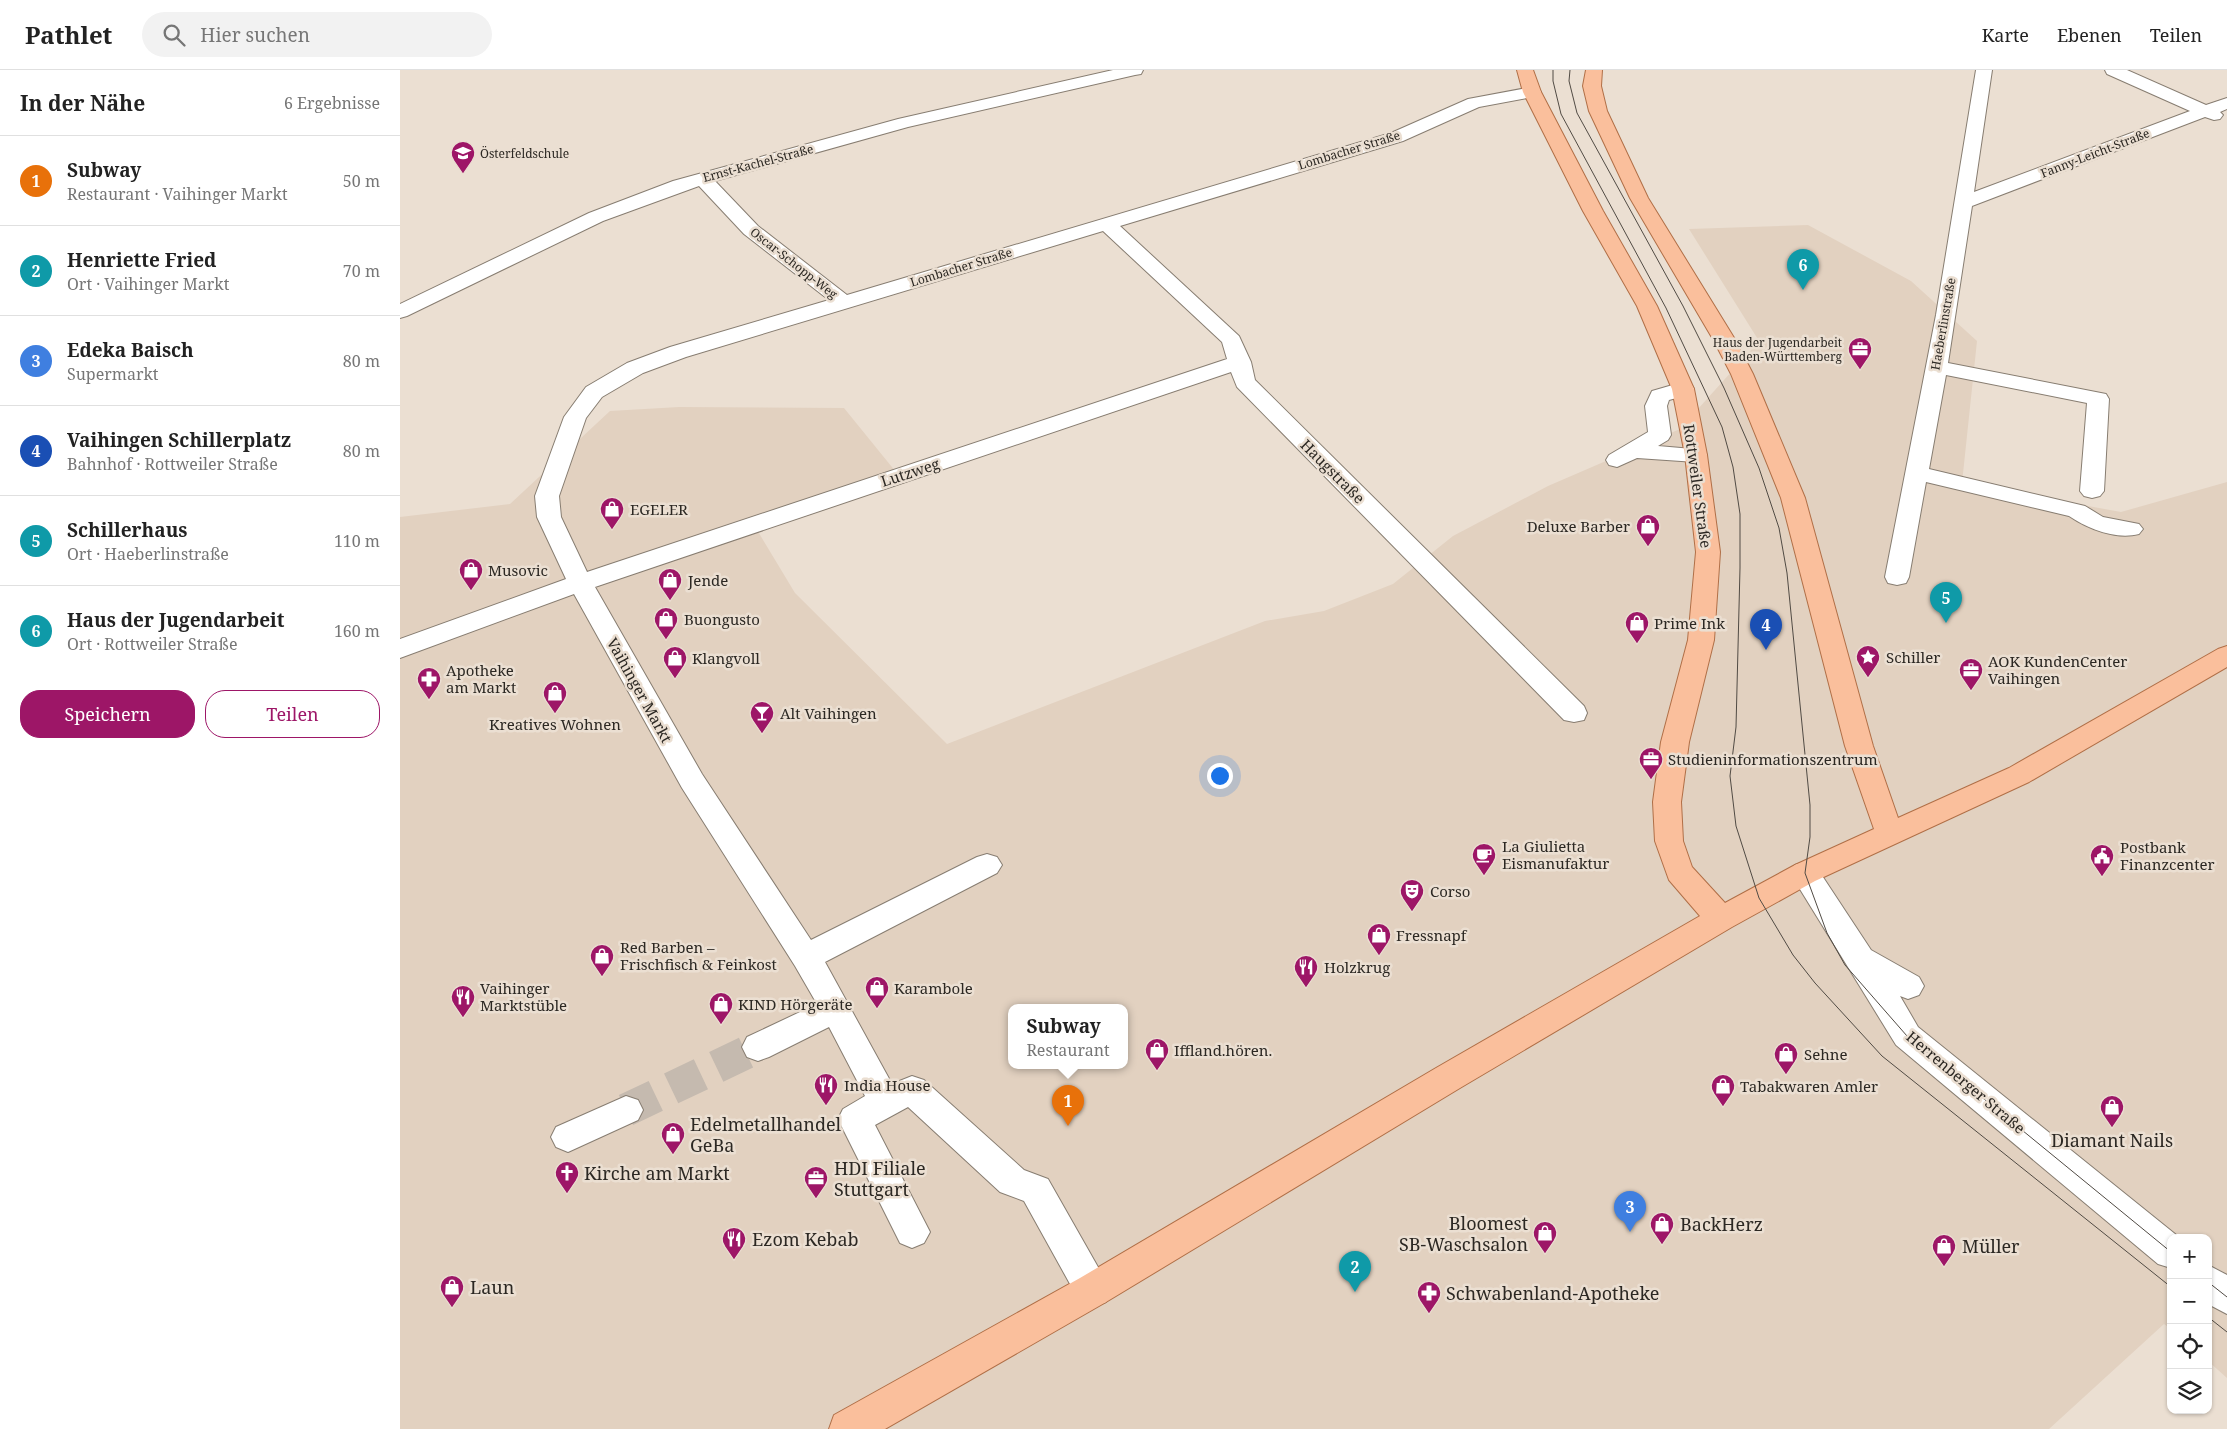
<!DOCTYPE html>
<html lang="de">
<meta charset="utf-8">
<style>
:root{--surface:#fff;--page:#f2f2f2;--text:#222;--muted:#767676;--line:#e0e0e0;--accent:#9d1667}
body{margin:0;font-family:"Noto Serif",serif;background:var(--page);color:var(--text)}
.controls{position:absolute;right:15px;bottom:15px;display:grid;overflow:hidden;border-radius:10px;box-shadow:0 1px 4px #0004}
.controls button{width:45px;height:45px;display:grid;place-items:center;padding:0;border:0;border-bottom:1px solid var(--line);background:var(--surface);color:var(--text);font:25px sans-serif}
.you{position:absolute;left:819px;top:705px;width:18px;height:18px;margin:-12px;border:4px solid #fff;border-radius:50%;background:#1a73e8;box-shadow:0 0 0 8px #1a73e833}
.badge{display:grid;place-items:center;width:32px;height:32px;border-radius:50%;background:var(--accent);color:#fff;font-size:16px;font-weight:700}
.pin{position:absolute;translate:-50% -41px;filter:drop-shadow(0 1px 2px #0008)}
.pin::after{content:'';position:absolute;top:26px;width:18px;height:15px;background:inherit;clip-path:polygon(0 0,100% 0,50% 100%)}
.popup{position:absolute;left:608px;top:934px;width:120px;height:65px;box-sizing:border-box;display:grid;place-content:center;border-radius:10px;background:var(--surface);filter:drop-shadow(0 1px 4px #0005);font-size:16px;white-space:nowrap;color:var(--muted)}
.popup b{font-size:19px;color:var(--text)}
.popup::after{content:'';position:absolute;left:50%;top:100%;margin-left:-10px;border:10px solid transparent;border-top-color:var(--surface)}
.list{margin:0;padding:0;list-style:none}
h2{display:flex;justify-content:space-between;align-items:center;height:65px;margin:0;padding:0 20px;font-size:21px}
h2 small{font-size:16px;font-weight:400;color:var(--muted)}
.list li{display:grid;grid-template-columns:32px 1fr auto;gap:15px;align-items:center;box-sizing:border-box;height:90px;padding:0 20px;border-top:1px solid var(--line)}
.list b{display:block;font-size:19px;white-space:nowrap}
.list p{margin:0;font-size:16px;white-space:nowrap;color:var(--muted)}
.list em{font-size:16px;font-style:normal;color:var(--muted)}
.actions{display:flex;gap:10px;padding:15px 20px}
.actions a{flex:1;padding:11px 0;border:1px solid var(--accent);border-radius:20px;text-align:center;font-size:18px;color:var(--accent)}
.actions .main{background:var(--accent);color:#fff}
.icon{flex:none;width:28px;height:28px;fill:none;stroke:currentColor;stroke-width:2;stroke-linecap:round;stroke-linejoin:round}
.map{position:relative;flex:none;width:1827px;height:1359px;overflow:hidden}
header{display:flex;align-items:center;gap:30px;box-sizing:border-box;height:70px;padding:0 25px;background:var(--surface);border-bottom:1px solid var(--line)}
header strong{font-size:24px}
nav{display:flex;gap:28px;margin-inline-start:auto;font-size:18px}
.search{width:350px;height:45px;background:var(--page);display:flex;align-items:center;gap:12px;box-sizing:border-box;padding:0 18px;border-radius:28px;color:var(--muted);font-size:19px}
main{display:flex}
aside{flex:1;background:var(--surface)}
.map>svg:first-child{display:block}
.commercial{fill:#e2d1c0;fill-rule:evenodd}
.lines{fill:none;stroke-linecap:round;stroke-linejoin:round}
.minor-tunnel{stroke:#c5baaf;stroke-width:33;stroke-dasharray:33 17;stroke-linecap:butt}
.minor-casing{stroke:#877d71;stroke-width:2}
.major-casing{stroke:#b06f47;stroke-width:2}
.minor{fill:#fff;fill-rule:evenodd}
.major{fill:#fabf9c;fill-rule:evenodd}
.tram{stroke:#514b44;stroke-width:1}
.labels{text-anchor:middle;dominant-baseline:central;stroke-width:5;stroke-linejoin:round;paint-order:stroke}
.far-street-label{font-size:12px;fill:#2c2823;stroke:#ebdfd2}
.far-poi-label{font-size:12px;fill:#2c2823;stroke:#ebdfd2;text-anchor:start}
.street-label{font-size:15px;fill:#2c2823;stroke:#ebdfd2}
.poi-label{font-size:15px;fill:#2c2823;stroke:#ebdfd2;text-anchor:start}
.near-poi-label{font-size:18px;fill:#2c2823;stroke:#ebdfd2;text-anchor:start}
</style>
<header>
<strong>Pathlet</strong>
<div class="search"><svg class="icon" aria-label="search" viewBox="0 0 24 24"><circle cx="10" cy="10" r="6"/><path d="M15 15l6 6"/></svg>Hier suchen</div>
<nav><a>Karte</a><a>Ebenen</a><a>Teilen</a></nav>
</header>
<main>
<aside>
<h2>In der Nähe<small>6 Ergebnisse</small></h2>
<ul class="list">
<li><span class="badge" style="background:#e8710a">1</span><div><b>Subway</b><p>Restaurant · Vaihinger Markt</p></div><em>50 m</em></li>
<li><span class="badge" style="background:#0f9aa8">2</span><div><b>Henriette Fried</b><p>Ort · Vaihinger Markt</p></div><em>70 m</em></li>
<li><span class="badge" style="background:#3f7fe0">3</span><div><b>Edeka Baisch</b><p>Supermarkt</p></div><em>80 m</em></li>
<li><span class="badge" style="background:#1a4fb4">4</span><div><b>Vaihingen Schillerplatz</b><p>Bahnhof · Rottweiler Straße</p></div><em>80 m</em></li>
<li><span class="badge" style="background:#0f9aa8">5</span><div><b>Schillerhaus</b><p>Ort · Haeberlinstraße</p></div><em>110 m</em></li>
<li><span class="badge" style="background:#0f9aa8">6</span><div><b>Haus der Jugendarbeit</b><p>Ort · Rottweiler Straße</p></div><em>160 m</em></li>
</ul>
<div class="actions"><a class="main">Speichern</a><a>Teilen</a></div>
</aside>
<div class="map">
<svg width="1827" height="1359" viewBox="0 0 1827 1359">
<rect width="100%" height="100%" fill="#ebdfd2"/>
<path class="commercial" d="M1408,155l103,56 66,60 -15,142 159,29 106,-30v896l-19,-17v-123h-37v91l-7,-5 -115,105h-1649v-912l110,-13 100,-93 69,-4 165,1 56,69 -146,48 41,68 152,151 318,-123 59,-10 69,-27 60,-48 95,-50 132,-57 79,-88 -70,-112zM612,937h112v58h-112z"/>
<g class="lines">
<path class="minor-tunnel" d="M226,1040l132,-63"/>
<g class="minor-casing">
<g id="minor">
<path d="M713,0h30l-2,4 -6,1 -227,52 -193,54 43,45 89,69 544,-162 77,-34 64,-12 6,1 3,4 -3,4 -59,11 -76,34 -283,85 119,110 12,26 4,18 329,326 3,7 -3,7 -10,2 -10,-2 -327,-333 -6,-15 -636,215 107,187 109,166 166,-83 10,-3 10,3 5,8 -5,8 -172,89 67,122 20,-8 12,4 100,90 24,9 63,111 -5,12 -13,5 -13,-5 -56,-101 -24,-9 -92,-85 -33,18 55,107 -6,11 -12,5 -12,-5 -62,-124 5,-10 22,-13 -36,-69 -60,30 -11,4 -11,-4 -5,-10 5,-10 70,-33 -22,-38 -113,-178 -108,-194 -174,64v-19l166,-60 -29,-62 -2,-21 29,-79 22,-30 41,-24 43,-16 159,-47 -85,-66 -45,-48 -96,35 -196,95 -7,2v-14l189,-91 84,-32 225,-62zM703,161l119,111 5,17 -640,213 -26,-55 -2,-21 27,-78 16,-21 41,-24 43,-16z"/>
<path d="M1576,0h16l-18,122 216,-81 -83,-37 -2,-4h22l79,35 21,-7v11l-7,3 3,3 -3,4 -6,1 -9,-3 -233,89 -24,157 158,31 3,5 -5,92 -4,5 -8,2 -8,-2 -4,-5 7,-88 -141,-28 -17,94 156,37 18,11 36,7 4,5 -4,5c-23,6 -51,-5 -70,-18l-143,-34 -17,95 -3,6 -9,2 -9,-2 -3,-6 51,-262z"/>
<path d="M1283,312l8,2 3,5 -3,5 -22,6 -2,6 4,29 -3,5 -10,6 46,4 3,5 -3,5 -8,2 -59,-4 -20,9 -8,-2 -3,-5 3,-5 39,-23 -3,-26 7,-15z"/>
<path d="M1405,792l10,3 56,85 48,27 5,9 -5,9 -11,4 -8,-3 18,31 262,211h-9v30l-13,-4 -262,-219 -106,-172 5,-8z"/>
<path d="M226,1026l12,4 5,10 -5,10 -70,32 -12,-5 -5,-10 5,-10z"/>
<path d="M1808,1195l19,10v39l-19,-10z"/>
</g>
</g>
<g class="major-casing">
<path id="major" d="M1117,0h16l8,22 62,119 54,95 37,83 13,66 13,97 -6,88 -25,102 -8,60 2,39 9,26 33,36 70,-38 79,-36 -29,-83 -64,-248 -50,-124 -17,-33 -84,-143 -41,-87 -6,-25 3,-16h16l-1,16 6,25 41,87 88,143 17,33 52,124 68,248 25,72 111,-50 209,-119 9,-3v21l-198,115 -214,99 -83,46 -272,161 -354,214 -221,127h-56l5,-14 246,-137 356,-210 264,-152 -31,-36 -14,-39 -2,-39 8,-60 27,-102 8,-88 -11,-97 -13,-66 -35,-83 -54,-95 -60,-119z"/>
</g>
<use href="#minor" class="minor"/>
<use href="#major" class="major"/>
<g class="tram">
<path d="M1153,0v11l8,33 105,194 56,119 11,40 7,47v54l-4,159 -6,49 6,50 23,72 34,57 22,28 67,73 289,231"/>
<path d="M1170,0l-1,11 8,32 106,193 41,82 35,80 20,60 8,45 23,232v32l-5,36 22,60 18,32 62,71 264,216"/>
<path d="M1808,1212l19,15"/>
<path d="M1808,1247l19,15"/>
</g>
</g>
<defs>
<g id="school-pin" transform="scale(1.25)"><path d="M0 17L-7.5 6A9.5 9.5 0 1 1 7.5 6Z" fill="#9d1667" stroke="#ebdfd2"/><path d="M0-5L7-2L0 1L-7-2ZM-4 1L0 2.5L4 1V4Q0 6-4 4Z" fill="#fff"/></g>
<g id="office-pin" transform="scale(1.25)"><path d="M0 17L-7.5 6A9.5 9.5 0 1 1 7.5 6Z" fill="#9d1667" stroke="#ebdfd2"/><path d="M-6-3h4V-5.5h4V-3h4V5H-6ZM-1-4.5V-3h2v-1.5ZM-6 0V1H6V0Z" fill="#fff"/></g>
<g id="shop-pin" transform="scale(1.25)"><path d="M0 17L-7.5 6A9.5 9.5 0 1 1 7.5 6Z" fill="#9d1667" stroke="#ebdfd2"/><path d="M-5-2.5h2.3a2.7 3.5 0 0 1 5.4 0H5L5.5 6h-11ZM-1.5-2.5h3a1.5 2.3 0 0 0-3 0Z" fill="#fff"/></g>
<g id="sight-pin" transform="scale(1.25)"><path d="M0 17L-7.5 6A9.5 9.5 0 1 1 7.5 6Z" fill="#9d1667" stroke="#ebdfd2"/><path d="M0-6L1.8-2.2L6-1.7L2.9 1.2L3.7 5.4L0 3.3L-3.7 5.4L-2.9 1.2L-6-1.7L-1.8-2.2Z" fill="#fff"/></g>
<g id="pharmacy-pin" transform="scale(1.25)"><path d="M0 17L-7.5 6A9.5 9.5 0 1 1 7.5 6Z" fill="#9d1667" stroke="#ebdfd2"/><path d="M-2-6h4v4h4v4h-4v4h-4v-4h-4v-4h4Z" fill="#fff"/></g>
<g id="bar-pin" transform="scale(1.25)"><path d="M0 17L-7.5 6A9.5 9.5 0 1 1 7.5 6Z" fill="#9d1667" stroke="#ebdfd2"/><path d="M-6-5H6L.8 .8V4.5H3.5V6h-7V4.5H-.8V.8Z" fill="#fff"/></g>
<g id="cafe-pin" transform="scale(1.25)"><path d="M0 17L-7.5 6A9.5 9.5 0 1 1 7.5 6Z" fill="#9d1667" stroke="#ebdfd2"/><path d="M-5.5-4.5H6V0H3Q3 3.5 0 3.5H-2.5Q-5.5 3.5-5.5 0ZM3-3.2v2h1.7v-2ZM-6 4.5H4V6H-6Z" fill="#fff"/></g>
<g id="civic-pin" transform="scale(1.25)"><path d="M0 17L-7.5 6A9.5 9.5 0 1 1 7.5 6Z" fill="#9d1667" stroke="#ebdfd2"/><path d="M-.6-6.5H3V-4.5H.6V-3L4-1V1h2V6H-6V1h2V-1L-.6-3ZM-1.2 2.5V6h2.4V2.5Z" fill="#fff"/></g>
<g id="theatre-pin" transform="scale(1.25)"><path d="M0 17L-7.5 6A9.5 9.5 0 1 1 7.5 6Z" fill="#9d1667" stroke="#ebdfd2"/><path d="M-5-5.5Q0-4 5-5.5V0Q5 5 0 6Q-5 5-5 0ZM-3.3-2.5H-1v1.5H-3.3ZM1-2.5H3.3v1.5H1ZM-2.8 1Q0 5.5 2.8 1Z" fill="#fff"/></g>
<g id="restaurant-pin" transform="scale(1.25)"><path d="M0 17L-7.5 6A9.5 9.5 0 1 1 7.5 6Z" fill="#9d1667" stroke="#ebdfd2"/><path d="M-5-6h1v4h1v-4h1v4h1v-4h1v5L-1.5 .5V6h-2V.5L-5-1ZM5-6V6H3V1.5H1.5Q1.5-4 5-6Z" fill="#fff"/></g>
<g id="church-pin" transform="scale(1.25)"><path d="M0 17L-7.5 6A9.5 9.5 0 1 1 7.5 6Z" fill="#9d1667" stroke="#ebdfd2"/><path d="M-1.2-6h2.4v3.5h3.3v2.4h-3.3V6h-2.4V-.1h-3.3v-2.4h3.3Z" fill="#fff"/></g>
</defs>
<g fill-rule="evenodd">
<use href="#school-pin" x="63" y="83"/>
<use href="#office-pin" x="1460" y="279"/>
<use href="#shop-pin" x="212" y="439"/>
<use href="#shop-pin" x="1248" y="456"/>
<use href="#shop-pin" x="71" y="500"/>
<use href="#shop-pin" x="270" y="510"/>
<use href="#shop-pin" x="266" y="549"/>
<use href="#shop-pin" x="1237" y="553"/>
<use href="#sight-pin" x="1468" y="587"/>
<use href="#shop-pin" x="275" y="588"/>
<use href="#office-pin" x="1571" y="600"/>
<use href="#pharmacy-pin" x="29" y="609"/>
<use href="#shop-pin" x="155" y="623"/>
<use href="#bar-pin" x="362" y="643"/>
<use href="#office-pin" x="1251" y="689"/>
<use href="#cafe-pin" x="1084" y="785"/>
<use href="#civic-pin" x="1702" y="786"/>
<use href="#theatre-pin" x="1012" y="821"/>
<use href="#shop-pin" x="979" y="865"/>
<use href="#shop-pin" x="202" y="886"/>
<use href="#restaurant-pin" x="906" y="897"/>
<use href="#shop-pin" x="477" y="918"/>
<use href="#restaurant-pin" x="63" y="927"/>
<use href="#shop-pin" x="321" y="934"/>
<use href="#shop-pin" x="757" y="980"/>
<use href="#shop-pin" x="1386" y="984"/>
<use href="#restaurant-pin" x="426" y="1015"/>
<use href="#shop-pin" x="1323" y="1016"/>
<use href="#shop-pin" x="1712" y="1037"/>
<use href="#shop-pin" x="273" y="1064"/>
<use href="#church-pin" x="167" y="1103"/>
<use href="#office-pin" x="416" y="1108"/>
<use href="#shop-pin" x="1262" y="1154"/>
<use href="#shop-pin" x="1145" y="1163"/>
<use href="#restaurant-pin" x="334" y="1169"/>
<use href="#shop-pin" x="1544" y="1176"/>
<use href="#shop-pin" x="52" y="1217"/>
<use href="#pharmacy-pin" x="1029" y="1223"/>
</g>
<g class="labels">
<g class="far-street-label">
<text transform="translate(949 80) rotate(-17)">Lombacher Straße</text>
<text transform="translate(1695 83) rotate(-21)">Fanny-Leicht-Straße</text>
<text transform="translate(358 93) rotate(-15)">Ernst-Kachel-Straße</text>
<text transform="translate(394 193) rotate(38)">Oscar-Schopp-Weg</text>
<text transform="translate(561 197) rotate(-17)">Lombacher Straße</text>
<text transform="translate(1543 254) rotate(-80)">Haeberlinstraße</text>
</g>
<g class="far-poi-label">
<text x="80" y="83">Österfeldschule</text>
<text x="1442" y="272" text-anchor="end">Haus der Jugendarbeit<tspan x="1442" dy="14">Baden-Württemberg</tspan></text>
</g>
<g class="street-label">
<text transform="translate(933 401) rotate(45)">Haugstraße</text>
<text transform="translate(510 402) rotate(-18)">Lutzweg</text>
<text transform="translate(1298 416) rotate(82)">Rottweiler Straße</text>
<text transform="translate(240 620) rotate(61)">Vaihinger Markt</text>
<text transform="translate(1566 1012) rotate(40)">Herrenberger Straße</text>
</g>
<g class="poi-label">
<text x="230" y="439">EGELER</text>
<text x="1230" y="456" text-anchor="end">Deluxe Barber</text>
<text x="88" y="500">Musovic</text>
<text x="288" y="510">Jende</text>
<text x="284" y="549">Buongusto</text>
<text x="1254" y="553">Prime Ink</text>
<text x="1486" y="587">Schiller</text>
<text x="292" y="588">Klangvoll</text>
<text x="1588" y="591">AOK KundenCenter<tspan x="1588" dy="17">Vaihingen</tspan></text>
<text x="46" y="600">Apotheke<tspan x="46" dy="17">am Markt</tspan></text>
<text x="380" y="643">Alt Vaihingen</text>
<text x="155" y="654" text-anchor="middle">Kreatives Wohnen</text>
<text x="1268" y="689">Studieninformationszentrum</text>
<text x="1102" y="776">La Giulietta<tspan x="1102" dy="17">Eismanufaktur</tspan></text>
<text x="1720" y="777">Postbank<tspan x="1720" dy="17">Finanzcenter</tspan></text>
<text x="1030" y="821">Corso</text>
<text x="996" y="865">Fressnapf</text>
<text x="220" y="877">Red Barben –<tspan x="220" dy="17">Frischfisch &amp; Feinkost</tspan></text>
<text x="924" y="897">Holzkrug</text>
<text x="80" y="918">Vaihinger<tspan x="80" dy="17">Marktstüble</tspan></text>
<text x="494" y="918">Karambole</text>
<text x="338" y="934">KIND Hörgeräte</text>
<text x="774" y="980">Iffland.hören.</text>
<text x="1404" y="984">Sehne</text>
<text x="444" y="1015">India House</text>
<text x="1340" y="1016">Tabakwaren Amler</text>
</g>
<g class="near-poi-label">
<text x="290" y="1054">Edelmetallhandel<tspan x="290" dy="21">GeBa</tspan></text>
<text x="1712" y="1070" text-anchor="middle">Diamant Nails</text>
<text x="434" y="1098">HDI Filiale<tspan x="434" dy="21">Stuttgart</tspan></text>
<text x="184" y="1103">Kirche am Markt</text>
<text x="1128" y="1153" text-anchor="end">Bloomest<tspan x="1128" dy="21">SB-Waschsalon</tspan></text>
<text x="1280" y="1154">BackHerz</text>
<text x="352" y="1169">Ezom Kebab</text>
<text x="1562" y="1176">Müller</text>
<text x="70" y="1217">Laun</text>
<text x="1046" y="1223">Schwabenland-Apotheke</text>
</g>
</g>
</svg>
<div class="controls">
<button>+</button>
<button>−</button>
<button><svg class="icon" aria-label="locate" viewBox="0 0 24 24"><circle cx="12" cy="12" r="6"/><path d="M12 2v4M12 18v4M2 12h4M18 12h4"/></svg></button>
<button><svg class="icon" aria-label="layers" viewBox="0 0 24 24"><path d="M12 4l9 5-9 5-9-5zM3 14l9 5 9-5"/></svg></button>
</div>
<div class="you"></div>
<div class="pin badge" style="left:668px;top:1056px;background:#e8710a">1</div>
<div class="popup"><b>Subway</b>Restaurant</div>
<div class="pin badge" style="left:955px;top:1222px;background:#0f9aa8">2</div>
<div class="pin badge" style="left:1230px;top:1162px;background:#3f7fe0">3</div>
<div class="pin badge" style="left:1366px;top:580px;background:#1a4fb4">4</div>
<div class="pin badge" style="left:1546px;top:553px;background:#0f9aa8">5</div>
<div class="pin badge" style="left:1403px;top:220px;background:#0f9aa8">6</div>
</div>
</main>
